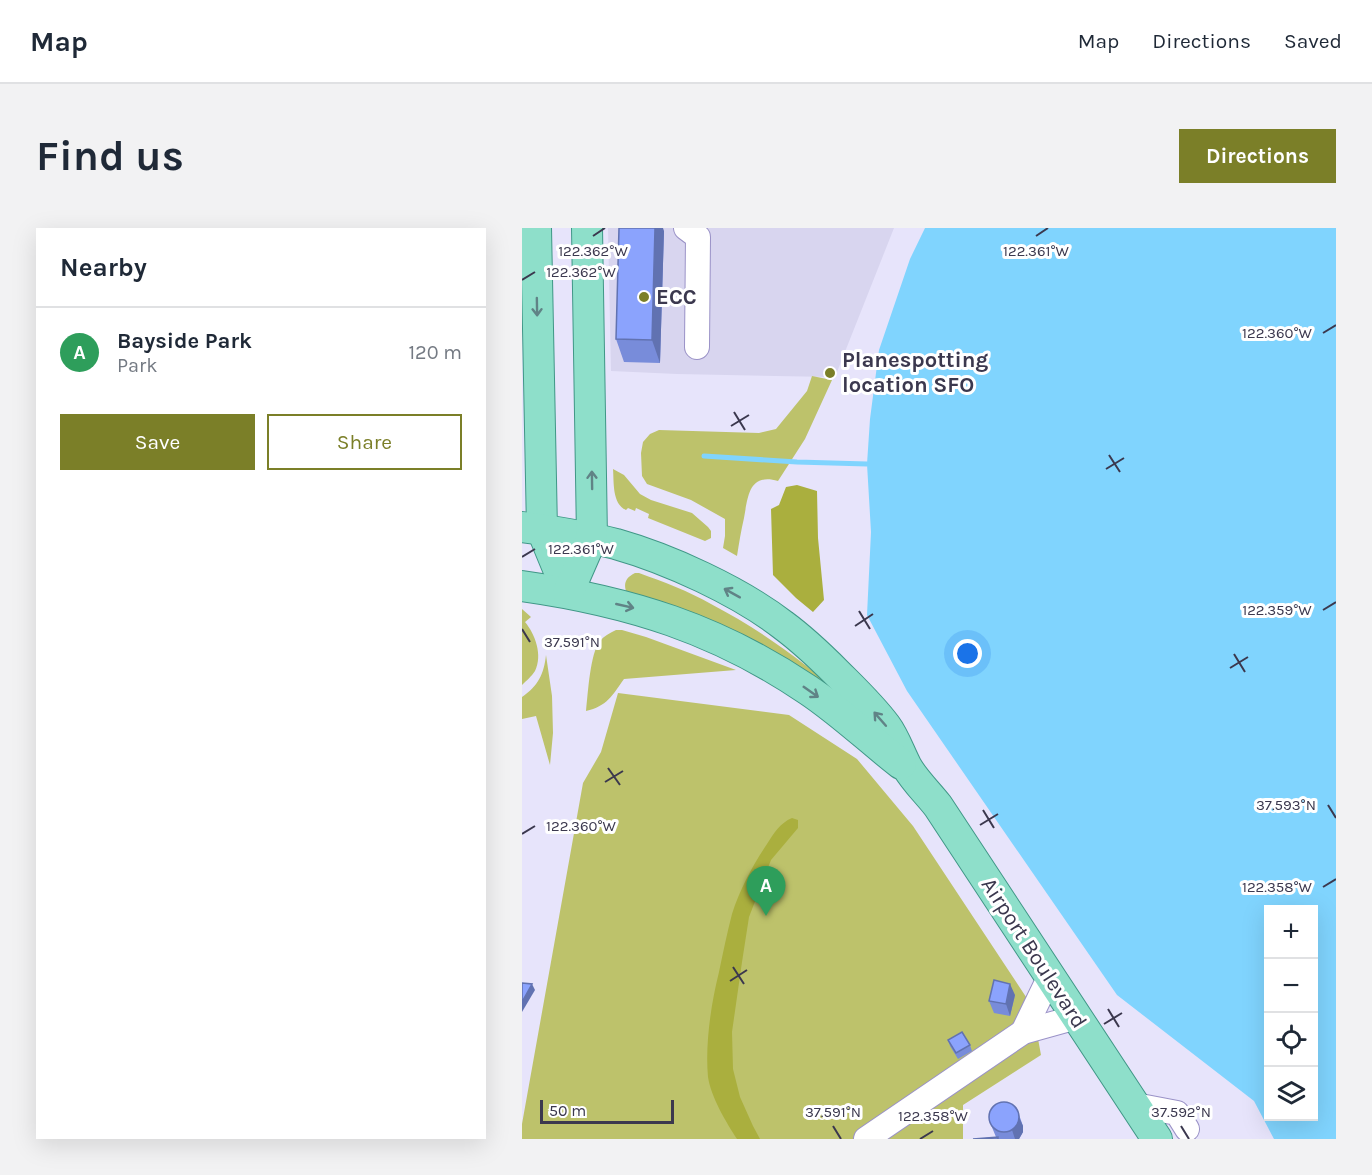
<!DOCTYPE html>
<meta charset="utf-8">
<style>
:root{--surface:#fff;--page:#f2f2f3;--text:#1f2937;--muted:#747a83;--line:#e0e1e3;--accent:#7b7f28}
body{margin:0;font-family:Karla,sans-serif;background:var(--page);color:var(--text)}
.controls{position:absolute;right:18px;bottom:18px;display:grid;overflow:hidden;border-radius:0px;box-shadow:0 6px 24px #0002}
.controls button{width:54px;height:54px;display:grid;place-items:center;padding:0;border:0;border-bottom:2px solid var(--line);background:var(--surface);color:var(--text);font:30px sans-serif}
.scale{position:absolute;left:18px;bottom:15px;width:134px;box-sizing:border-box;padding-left:6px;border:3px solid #3b384e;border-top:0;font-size:16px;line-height:21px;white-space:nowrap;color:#3b384e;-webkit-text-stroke:4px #fff;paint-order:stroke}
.you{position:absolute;left:446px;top:426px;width:21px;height:21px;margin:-15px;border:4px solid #fff;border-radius:50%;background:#1a73e8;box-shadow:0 0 0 9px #1a73e833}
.badge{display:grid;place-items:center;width:39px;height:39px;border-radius:50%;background:var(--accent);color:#fff;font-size:20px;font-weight:700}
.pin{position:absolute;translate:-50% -50px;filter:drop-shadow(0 2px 3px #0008)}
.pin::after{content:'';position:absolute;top:32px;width:21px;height:18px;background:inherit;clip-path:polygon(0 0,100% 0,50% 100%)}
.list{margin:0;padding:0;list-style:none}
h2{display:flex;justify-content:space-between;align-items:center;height:78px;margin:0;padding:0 24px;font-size:26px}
h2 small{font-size:20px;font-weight:400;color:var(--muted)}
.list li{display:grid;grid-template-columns:39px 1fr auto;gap:18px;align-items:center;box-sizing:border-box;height:90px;padding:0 24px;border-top:2px solid var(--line)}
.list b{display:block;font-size:22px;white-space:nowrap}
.list p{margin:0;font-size:20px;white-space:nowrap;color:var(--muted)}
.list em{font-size:20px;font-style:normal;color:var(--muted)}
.actions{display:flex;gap:12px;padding:18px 24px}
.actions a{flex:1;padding:14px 0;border:2px solid var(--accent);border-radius:0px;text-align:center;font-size:21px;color:var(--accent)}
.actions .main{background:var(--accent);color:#fff}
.icon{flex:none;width:33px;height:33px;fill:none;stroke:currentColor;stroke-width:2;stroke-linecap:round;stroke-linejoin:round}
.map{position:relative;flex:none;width:814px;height:911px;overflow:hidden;border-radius:0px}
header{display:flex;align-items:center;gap:36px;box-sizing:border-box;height:84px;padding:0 30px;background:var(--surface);border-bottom:2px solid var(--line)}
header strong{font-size:28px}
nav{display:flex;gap:33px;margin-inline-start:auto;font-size:21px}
.intro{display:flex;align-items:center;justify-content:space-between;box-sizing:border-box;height:144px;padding:0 36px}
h1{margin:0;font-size:42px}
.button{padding:15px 27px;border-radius:0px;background:var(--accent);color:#fff;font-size:21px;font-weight:700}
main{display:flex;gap:36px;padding:0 36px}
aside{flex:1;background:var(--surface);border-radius:0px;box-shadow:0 6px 24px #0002}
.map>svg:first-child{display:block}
.built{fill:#d8d5ef}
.green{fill:#bdc26b}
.forest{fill:#aaaf3e}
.water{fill:#80d4fe;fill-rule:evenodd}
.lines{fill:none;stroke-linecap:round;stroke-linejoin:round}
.stream{stroke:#80d4fe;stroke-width:5}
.minor-casing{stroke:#9a92c7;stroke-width:26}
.major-casing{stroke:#409787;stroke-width:32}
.minor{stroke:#fff;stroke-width:24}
.major{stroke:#8edfca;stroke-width:30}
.wall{fill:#788cda}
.shaded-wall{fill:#6172b1}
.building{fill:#8ba3fd;stroke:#6172b1;stroke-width:1.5}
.oneway{stroke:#608386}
.ticks{fill:none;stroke:#3b384e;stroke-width:2}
.poi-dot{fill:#7b7f28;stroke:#fff;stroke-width:2}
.labels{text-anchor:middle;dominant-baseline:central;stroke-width:6;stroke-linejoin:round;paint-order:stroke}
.poi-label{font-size:22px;font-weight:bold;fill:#3b384e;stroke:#fff;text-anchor:start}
.street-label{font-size:22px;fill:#3b384e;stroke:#fff}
.ticks-label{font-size:15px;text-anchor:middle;fill:#3b384e;stroke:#fff;stroke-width:6;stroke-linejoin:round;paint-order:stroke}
</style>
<header>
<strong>Map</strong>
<nav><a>Map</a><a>Directions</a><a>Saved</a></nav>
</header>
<div class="intro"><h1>Find us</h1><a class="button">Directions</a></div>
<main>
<aside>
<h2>Nearby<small></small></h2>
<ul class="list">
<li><span class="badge" style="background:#2e9e5b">A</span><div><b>Bayside Park</b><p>Park</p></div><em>120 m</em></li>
</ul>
<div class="actions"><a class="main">Save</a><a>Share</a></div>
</aside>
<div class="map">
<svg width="814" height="911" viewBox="0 0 814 911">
<rect width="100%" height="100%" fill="#e7e4fb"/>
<path class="built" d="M86,0h286l-57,144 -6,5 -154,-3 -66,-3z"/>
<g class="green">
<path d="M290,148l20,4 -27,59 -27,42c-29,-8 -30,15 -34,37 -3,13 -5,25 -7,38l-14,-8 2,-12v-17l-34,-19 -44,-16 -5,-8 -1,-23 2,-11 7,-8 9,-4 100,3 17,-4 31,-38z"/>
<path d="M91,241l11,6 16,19 11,6 41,13 16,14 3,4v7l-6,3 -57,-23 1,-4 -13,-6 -1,3 -7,-3 -2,2c-14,-6 -12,-28 -13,-41z"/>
<path d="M113,345h4c25,9 49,18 72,31 50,26 93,58 135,95l-219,-105c-4,-10 -2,-16 8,-21z"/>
<path d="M0,381l9,8 -6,5c10,12 18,33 10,49 -3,5 -9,10 -13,14z"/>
<path d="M94,402h6l24,7 90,33 -112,9c-12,17 -17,27 -38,32 2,-17 4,-58 14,-70 4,-5 10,-8 16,-11z"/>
<path d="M24,427l6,41 1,37 -3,32 -14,-49 -14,3v-22c16,-11 22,-23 24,-42z"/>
<path d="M96,465l171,22 68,44 56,67 119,180 9,49 -78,50v34h-441v-15l61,-341 18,-31z"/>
</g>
<g class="forest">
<path d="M275,257l20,6 1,47 6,62 -11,12 -17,-14 -23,-23 -2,-66 8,-4 7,-18z"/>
<path d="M270,590l6,2v8l-27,32 -22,57 -7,45 -10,70 1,37 7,28 13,29 7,13h-23c-11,-17 -26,-42 -29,-62 -3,-33 3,-73 11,-105 4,-19 8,-39 13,-58 8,-25 21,-49 35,-70 7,-11 13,-21 25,-26z"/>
</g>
<path class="water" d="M403,0h411v911h-62l-20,-38 -137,-106 -210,-304 -40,-76 4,-83 -4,-68 3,-45 9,-69 31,-91zM746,682h46v206h-46z"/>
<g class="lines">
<path class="stream" d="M182,228l93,6 70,2"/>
<g class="minor-casing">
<g id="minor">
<path d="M164,0l12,9 -1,110"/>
<path d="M501,804l27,-56"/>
<path d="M613,877l42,8 10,16"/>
<path d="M344,911l157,-107 54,-15"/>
</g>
</g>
<g class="major-casing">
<g id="major">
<path d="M14,0l6,302 26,63"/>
<path d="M0,299c31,4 63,9 94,17 53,15 123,47 167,81 19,14 37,31 54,48 17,17 35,34 49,53 9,12 14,28 21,41 8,14 21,26 31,39l219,333"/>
<path d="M0,358c107,15 196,43 286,104 33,22 62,50 93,74"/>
<path d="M46,365l24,-55 -5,-310"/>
</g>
</g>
<use href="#minor" class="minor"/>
<use href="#major" class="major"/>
</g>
<g class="wall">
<path d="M142,3l-4,132 -36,-1 -8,-23z"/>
<path d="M493,767l-5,21 -16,-3 -5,-12z"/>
<path d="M426,812l22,5 2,6 -14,8 -8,-13z"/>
<path d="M495,881l6,17v6l-4,7h-46l23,-2 -7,-17z"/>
</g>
<g class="shaded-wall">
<path d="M133,0h8l1,3 -4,132 -8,-23z"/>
<path d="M10,756l3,6 -13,22v-10z"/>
<path d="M488,756l5,11 -5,21 -4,-12z"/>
<path d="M496,887l5,11v6l-4,7h-4l-3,-9z"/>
</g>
<g class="building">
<path d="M97,0h36l-3,112 -36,-1z"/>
<path d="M472,752l16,4 -4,20 -17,-3z"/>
<path d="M0,755l10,1 -10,18z"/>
<path d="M440,804l8,13 -14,8 -8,-13z"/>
<circle cx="482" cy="889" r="15"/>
<path d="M476,909v2h-25z"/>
</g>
<defs><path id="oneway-shaft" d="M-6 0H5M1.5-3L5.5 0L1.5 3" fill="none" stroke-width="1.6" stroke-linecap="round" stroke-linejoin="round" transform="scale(1.5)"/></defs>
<g class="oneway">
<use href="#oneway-shaft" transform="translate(15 79) rotate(89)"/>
<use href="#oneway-shaft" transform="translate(70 252) rotate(-91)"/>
<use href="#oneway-shaft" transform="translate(210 365) rotate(-151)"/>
<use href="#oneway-shaft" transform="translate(103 378) rotate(13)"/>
<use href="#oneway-shaft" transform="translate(289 464) rotate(35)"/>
<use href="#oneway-shaft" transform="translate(358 491) rotate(-131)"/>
</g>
<path class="ticks" d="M71,8l12,-8M514,8l12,-8M0,52l13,-8M801,105l13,-8M212,184l11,18M209,198l18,-11M587,227l11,17M584,241l18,-11M0,329l13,-8M801,382l13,-8M337,383l11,18M333,398l18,-12M0,401l8,13M712,426l11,18M708,440l18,-11M86,540l12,17M83,554l18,-11M806,577l8,13M461,582l11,18M458,597l18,-11M0,606l13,-8M801,659l13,-8M211,739l11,17M208,753l17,-11M586,781l11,18M582,796l18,-11M311,898l8,13M659,898l8,13M398,911l13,-8"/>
<g class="poi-dot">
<circle cx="122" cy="69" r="6"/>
<circle cx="308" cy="145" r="6"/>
</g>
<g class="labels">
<g class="poi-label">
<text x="134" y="69">ECC</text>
<text x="320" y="132">Planespotting<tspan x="320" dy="25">location SFO</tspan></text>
</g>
<g class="street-label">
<text transform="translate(512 725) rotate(57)">Airport Boulevard</text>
</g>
</g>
<g class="ticks-label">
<text x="71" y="28">122.362°W</text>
<text x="514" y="28">122.361°W</text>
<text x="59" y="49">122.362°W</text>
<text x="755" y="110">122.360°W</text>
<text x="59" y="326">122.361°W</text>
<text x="755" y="387">122.359°W</text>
<text x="50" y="419">37.591°N</text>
<text x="764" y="582">37.593°N</text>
<text x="59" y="603">122.360°W</text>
<text x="755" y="664">122.358°W</text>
<text x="311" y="889">37.591°N</text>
<text x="659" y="889">37.592°N</text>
<text x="411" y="893">122.358°W</text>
</g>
</svg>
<div class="controls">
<button>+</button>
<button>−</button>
<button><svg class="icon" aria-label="locate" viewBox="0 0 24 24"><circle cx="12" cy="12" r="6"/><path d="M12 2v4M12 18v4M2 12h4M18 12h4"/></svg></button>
<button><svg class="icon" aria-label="layers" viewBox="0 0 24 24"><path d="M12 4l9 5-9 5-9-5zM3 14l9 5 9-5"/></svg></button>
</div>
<div class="scale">50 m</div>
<div class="you"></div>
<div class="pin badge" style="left:244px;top:688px;background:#2e9e5b">A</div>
</div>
</main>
